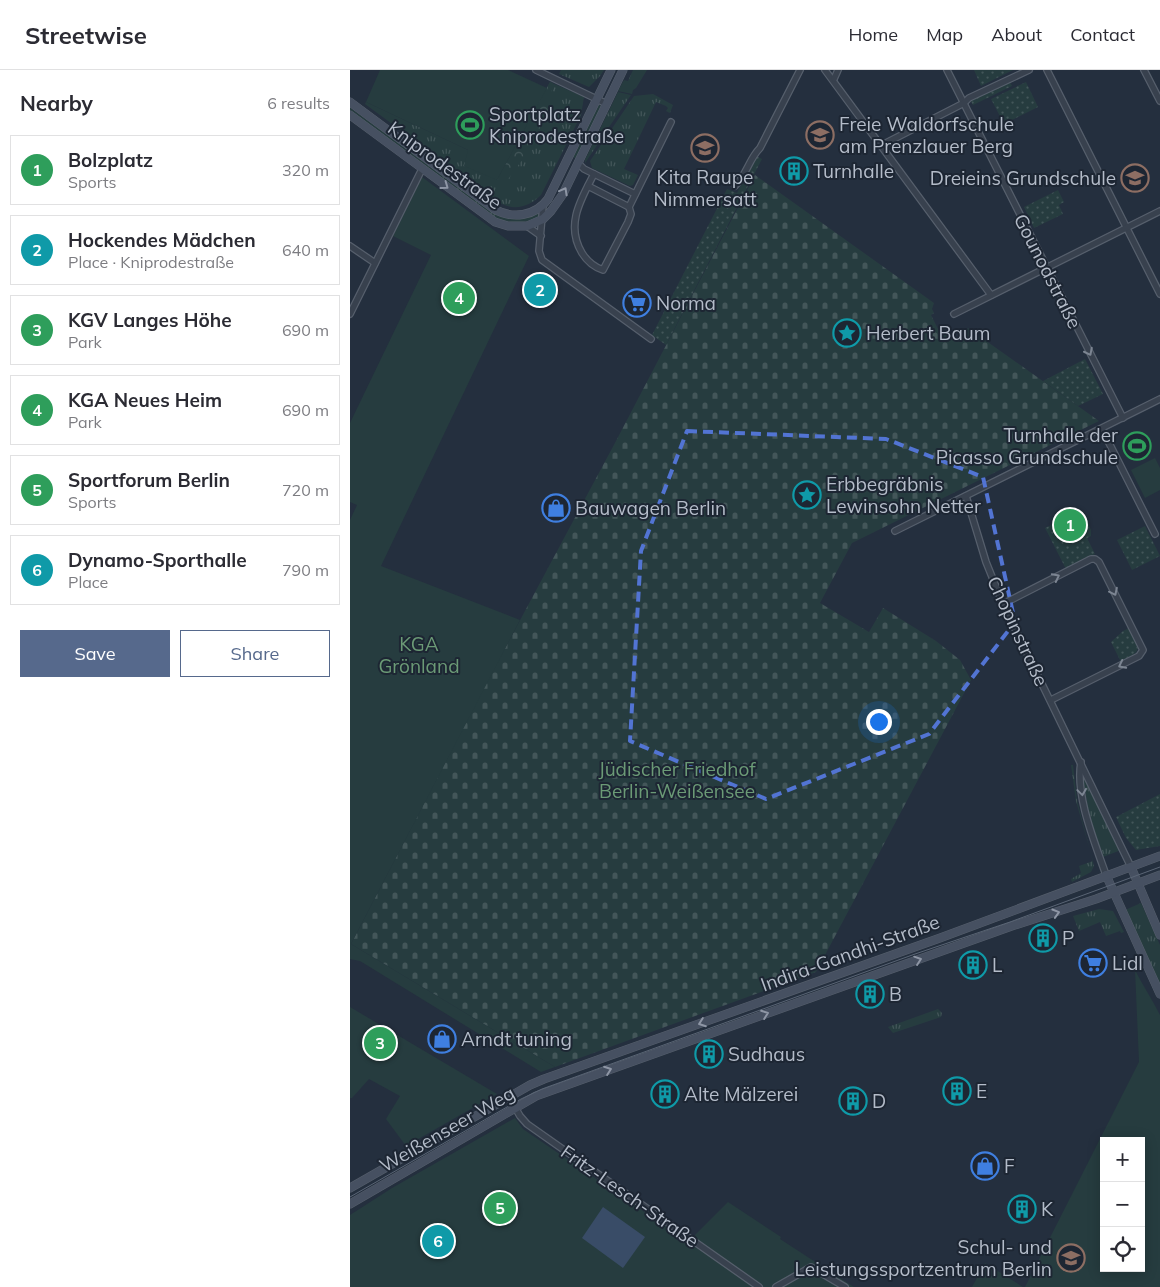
<!DOCTYPE html>
<meta charset="utf-8">
<style>
:root{--surface:#fff;--page:#f7f7f7;--text:#2b2b33;--muted:#7c7c81;--line:#e1e1e2;--accent:#56698c}
body{margin:0;font-family:Mulish,sans-serif;background:var(--page);color:var(--text)}
.controls{position:absolute;right:15px;bottom:15px;display:grid;overflow:hidden;border-radius:0px;box-shadow:0 2px 12px #0003}
.controls button{width:45px;height:45px;display:grid;place-items:center;padding:0;border:0;border-bottom:1px solid var(--line);background:var(--surface);color:var(--text);font:25px sans-serif}
.you{position:absolute;left:528px;top:651px;width:18px;height:18px;margin:-12px;border:4px solid #fff;border-radius:50%;background:#1a73e8;box-shadow:0 0 0 8px #1a73e833}
.badge{display:grid;place-items:center;width:32px;height:32px;border-radius:50%;background:var(--accent);color:#fff;font-size:16px;font-weight:700}
.pin{position:absolute;translate:-50% -50%;border:2px solid #fff;box-shadow:0 1px 5px #0006}
.list{margin:0;padding:0;list-style:none}
h2{display:flex;justify-content:space-between;align-items:center;height:65px;margin:0;padding:0 20px;font-size:21px}
h2 small{font-size:16px;font-weight:400;color:var(--muted)}
.list li{display:grid;grid-template-columns:32px 1fr auto;gap:15px;align-items:center;box-sizing:border-box;height:70px;margin:0 10px 10px;padding:0 10px;border:1px solid var(--line);border-radius:0px}
.list b{display:block;font-size:19px;white-space:nowrap}
.list p{margin:0;font-size:16px;white-space:nowrap;color:var(--muted)}
.list em{font-size:16px;font-style:normal;color:var(--muted)}
.actions{display:flex;gap:10px;padding:15px 20px}
.actions a{flex:1;padding:11px 0;border:1px solid var(--accent);border-radius:0px;text-align:center;font-size:18px;color:var(--accent)}
.actions .main{background:var(--accent);color:#fff}
.icon{flex:none;width:28px;height:28px;fill:none;stroke:currentColor;stroke-width:2;stroke-linecap:round;stroke-linejoin:round}
.map{position:relative;flex:none;width:810px;height:1217px;overflow:hidden}
header{display:flex;align-items:center;gap:30px;box-sizing:border-box;height:70px;padding:0 25px;background:var(--surface);border-bottom:1px solid var(--line)}
header strong{font-size:24px}
nav{display:flex;gap:28px;margin-inline-start:auto;font-size:18px}
main{display:flex}
aside{flex:1;background:var(--surface)}
.map>svg:first-child{display:block}
.grass{fill:url(#grass-tufts)}
.forest{fill:url(#forest-crowns)}
.cemetery{fill:url(#cemetery-stones)}
.park{fill:url(#park-dots)}
.garden{fill:#263c3f;fill-rule:evenodd}
.water{fill:#394c67}
.lines{fill:none;stroke-linecap:round;stroke-linejoin:round}
.street-casing{stroke:#565f6c;stroke-width:8}
.secondary-casing{stroke:#565f6c;stroke-width:9}
.street{stroke:#38414e;stroke-width:5.5}
.secondary{stroke:#465061;stroke-width:8}
.tram{stroke:#5a6575;stroke-width:1}
.oneway{stroke:#8e96a5}
.oneway2{stroke:#7c8592}
.marked{fill:none;stroke:#5274d3;stroke-width:4;stroke-dasharray:10 6;stroke-linejoin:round}
.labels{text-anchor:middle;dominant-baseline:central;stroke-width:4;stroke-linejoin:round;paint-order:stroke}
.poi-label{font-size:19px;fill:#b4bcc9;stroke:#1d2633;text-anchor:start}
.street-label{font-size:19px;fill:#b4bcc9;stroke:#1d2633}
.park-label{font-size:19px;fill:#6b9a76;stroke:#1d2633}
</style>
<header>
<strong>Streetwise</strong>
<nav><a>Home</a><a>Map</a><a>About</a><a>Contact</a></nav>
</header>
<main>
<aside>
<h2>Nearby<small>6 results</small></h2>
<ul class="list">
<li><span class="badge" style="background:#2e9e5b">1</span><div><b>Bolzplatz</b><p>Sports</p></div><em>320 m</em></li>
<li><span class="badge" style="background:#0f9aa8">2</span><div><b>Hockendes Mädchen</b><p>Place · Kniprodestraße</p></div><em>640 m</em></li>
<li><span class="badge" style="background:#2e9e5b">3</span><div><b>KGV Langes Höhe</b><p>Park</p></div><em>690 m</em></li>
<li><span class="badge" style="background:#2e9e5b">4</span><div><b>KGA Neues Heim</b><p>Park</p></div><em>690 m</em></li>
<li><span class="badge" style="background:#2e9e5b">5</span><div><b>Sportforum Berlin</b><p>Sports</p></div><em>720 m</em></li>
<li><span class="badge" style="background:#0f9aa8">6</span><div><b>Dynamo-Sporthalle</b><p>Place</p></div><em>790 m</em></li>
</ul>
<div class="actions"><a class="main">Save</a><a>Share</a></div>
</aside>
<div class="map">
<svg width="810" height="1217" viewBox="0 0 810 1217">
<defs>
<pattern id="grass-tufts" width="24" height="20" patternUnits="userSpaceOnUse" patternTransform="scale(1.25)"><rect width="24" height="20" fill="#263c3f"/><path d="M3 7l-1-3M5 7V3M7 7l1-3M15 17l-1-3M17 17v-4M19 17l1-3" fill="none" stroke="#435659"/></pattern>
<pattern id="forest-crowns" width="20" height="18" patternUnits="userSpaceOnUse" patternTransform="scale(1.25)"><rect width="20" height="18" fill="#263c3f"/><path d="M2 6a3 3 0 1 1 6 0M12 15a3 3 0 1 1 6 0" fill="none" stroke="#435659"/></pattern>
<pattern id="cemetery-stones" width="16" height="16" patternUnits="userSpaceOnUse" patternTransform="scale(1.25)"><rect width="16" height="16" fill="#263c3f"/><path d="M2 7V4a2 2 0 0 1 4 0v3zM10 15v-3a2 2 0 0 1 4 0v3z" fill="#435659"/></pattern>
<pattern id="park-dots" width="8" height="8" patternUnits="userSpaceOnUse" patternTransform="scale(1.25)"><rect width="8" height="8" fill="#263c3f"/><path d="M2 2h.1M6 6h.1" fill="none" stroke="#435659" stroke-width="1.8" stroke-linecap="round"/></pattern>
</defs>
<rect width="100%" height="100%" fill="#242f3e"/>
<g class="grass">
<path d="M211,0h43l-4,6 -11,11 -30,-13z"/>
<path d="M283,0h14l-11,18 -3,2 -1,4 -14,-3 6,-11 4,1z"/>
<path d="M200,12l34,15 -3,18 -40,80c-12,12 -26,16 -41,8l-135,-99 1,-2 102,48 29,30z"/>
<path d="M268,22l13,3 -22,32 -4,4 1,1 -21,31v-3z"/>
<path d="M303,24l20,11 -3,8 -4,-2 2,-3 -2,-2 -10,-4 -32,67 14,6 -5,10 -3,1 -38,-18 -2,-7 44,-65z"/>
<path d="M248,35l1,-1 2,2 -24,53 -4,-2z"/>
<path d="M0,38l153,108 20,2 18,-7 -1,6c-16,7 -28,7 -44,1l-146,-107z"/>
<path d="M721,695h2l4,35 17,66 -3,6 -19,10 -1,-3 10,-6 -2,-7 14,-5 -17,-60z"/>
<path d="M735,709l36,71 -18,7 -14,-44 -6,-33z"/>
<path d="M791,833l19,42v42l-35,-77z"/>
<path d="M749,839l14,2 11,21 -3,1 -1,-2 -14,5 -6,-14 -21,9 -6,-15z"/>
<path d="M588,939l4,4 -1,4 -48,16 -5,-6z"/>
</g>
<path class="forest" d="M200,12l3,1 -4,26 -27,51 -18,25 -7,1v-6z"/>
<path class="cemetery" d="M405,105l179,128 -2,6 2,4 -3,2 8,16h3l2,3 17,6 7,-12 131,93 -247,122 -32,60 49,29 14,-24 53,33 24,19 11,20 -155,292 -261,95 -204,-123 137,-264 128,-239z"/>
<g class="park">
<path d="M624,0h39l-32,16z"/>
<path d="M658,8l4,8 -39,19 -4,-7z"/>
<path d="M676,12l12,25 -34,17 -13,-25z"/>
<path d="M406,86l6,3 -96,186 -14,-10 75,-146 10,4z"/>
<path d="M708,120l6,12 -5,3 4,9 -29,14 -10,-21z"/>
<path d="M735,289l18,35 -25,12 -35,-25z"/>
<path d="M732,440l9,20v6l-4,2 8,16 -29,15 -21,-41z"/>
<path d="M795,456l15,30 -28,14 -15,-30z"/>
<path d="M779,558c11,21 15,22 -8,34l-10,-20 12,-11z"/>
<path d="M810,724v52l-24,4 -10,-12 -10,-21z"/>
</g>
<g class="garden">
<path d="M30,0h128l39,18 -50,92 -33,-14 4,-16 -102,-48z"/>
<path d="M72,107l107,79 -148,310 139,54 -169,324 204,123 -14,5 -181,-111 -10,-2v-439l7,-15 -7,-3v-79l81,-168 -38,-19z"/>
<path d="M805,388l5,10v22l-15,8 -14,-28z"/>
<path d="M732,440l7,15 -30,15 -8,-15z"/>
<path d="M785,900c8,16 17,29 25,45v272h-135l114,-225zM754,1071h37v127h-37z"/>
<path d="M0,937l147,87 -91,52 -20,-27 14,-23 -31,-17 -17,19h-2z"/>
<path d="M165,1048l8,11 167,114 5,-8 33,-33 53,35 -1,2 74,48h-504v-72l42,-27z"/>
<path d="M635,1193l38,24h-51z"/>
</g>
<path class="water" d="M253,1137l42,30 -22,31 -41,-30z"/>
<g class="lines">
<g class="street-casing">
<g id="street">
<path d="M186,0l71,34"/>
<path d="M475,0l166,225"/>
<path d="M597,0l176,348"/>
<path d="M697,0l113,224"/>
<path d="M794,0l16,31"/>
<path d="M484,9l4,-9"/>
<path d="M532,75l82,-42 5,-5 60,-28"/>
<path d="M228,93l6,6 51,25"/>
<path d="M244,104c-13,25 -29,51 -12,79 5,8 12,14 21,17l25,-48 3,-8 -2,-7 42,-85"/>
<path d="M238,116l41,21"/>
<path d="M385,116c12,-12 14,-27 25,-38l40,-78"/>
<path d="M193,135l-4,46 3,9 109,79"/>
<path d="M177,156l14,10"/>
<path d="M0,176l25,17"/>
<path d="M0,244l72,-145"/>
<path d="M604,244l206,-103"/>
<path d="M752,359l53,105"/>
<path d="M616,426l20,66 17,42 128,263"/>
<path d="M545,461l265,-132"/>
<path d="M653,534l88,-45h4l4,3 44,88 -4,6 -88,44"/>
<path d="M731,692c-6,34 14,81 25,113"/>
<path d="M159,1027l11,19 7,8 232,163"/>
<path d="M426,1217l35,-20 34,20"/>
</g>
</g>
<g class="secondary-casing">
<g id="secondary">
<path d="M0,32l144,107c18,10 41,8 54,-10l63,-129"/>
<path d="M0,45l145,107 13,4h19l16,-7 8,-8 12,-17 60,-124"/>
<path d="M781,797l29,68"/>
<path d="M756,805l54,119"/>
<path d="M0,1118l180,-103 14,-6 396,-141 220,-82"/>
<path d="M0,1134l186,-108 476,-170 84,-27 64,-24"/>
</g>
</g>
<use href="#street" class="street"/>
<use href="#secondary" class="secondary"/>
<path class="tram" d="M0,1127l171,-98 21,-10 373,-135 95,-32 150,-55"/>
</g>
<defs><path id="oneway-chevron" d="M-2-3.5L2.5 0L-2 3.5" fill="none" stroke-width="1.6" stroke-linecap="round" stroke-linejoin="round" transform="scale(1.25)"/></defs>
<g class="oneway">
<use href="#oneway-chevron" transform="translate(95 116) rotate(36)"/>
<use href="#oneway-chevron" transform="translate(214 121) rotate(-61)"/>
<use href="#oneway-chevron" transform="translate(706 843) rotate(-17)"/>
<use href="#oneway-chevron" transform="translate(568 890) rotate(-19)"/>
<use href="#oneway-chevron" transform="translate(415 944) rotate(-20)"/>
<use href="#oneway-chevron" transform="translate(352 953) rotate(160)"/>
<use href="#oneway-chevron" transform="translate(258 1000) rotate(-20)"/>
</g>
<g class="oneway2">
<use href="#oneway-chevron" transform="translate(739 282) rotate(63)"/>
<use href="#oneway-chevron" transform="translate(706 507) rotate(-27)"/>
<use href="#oneway-chevron" transform="translate(764 522) rotate(64)"/>
<use href="#oneway-chevron" transform="translate(772 595) rotate(153)"/>
<use href="#oneway-chevron" transform="translate(732 722) rotate(82)"/>
</g>
<path class="marked" d="M337,361l199,8 97,38 32,145 -86,112 -163,65 -136,-58 11,-190z"/>
<defs>
<g id="stadium-ring" transform="scale(1.4375)"><circle r="9.5" fill="#1d2633" stroke="#2e9e5b" stroke-width="1.5"/><path d="M0-5a6.5 5 0 1 0 0 10a6.5 5 0 1 0 0-10ZM-3.5-1.8h7v3.6h-7Z" fill="#2e9e5b"/></g>
<g id="school-ring" transform="scale(1.4375)"><circle r="9.5" fill="#1d2633" stroke="#8d6e63" stroke-width="1.5"/><path d="M0-5L7-2L0 1L-7-2ZM-4 1L0 2.5L4 1V4Q0 6-4 4Z" fill="#8d6e63"/></g>
<g id="building-ring" transform="scale(1.4375)"><circle r="9.5" fill="#1d2633" stroke="#0f9aa8" stroke-width="1.5"/><path d="M-4-6H4V6H1V3H-1V6H-4ZM-2.5-4.3h1.7v1.8h-1.7ZM.8-4.3h1.7v1.8H.8ZM-2.5-1h1.7V.8h-1.7ZM.8-1h1.7V.8H.8Z" fill="#0f9aa8"/></g>
<g id="supermarket-ring" transform="scale(1.4375)"><circle r="9.5" fill="#1d2633" stroke="#3f7fe0" stroke-width="1.5"/><path d="M-6-5.5h2.5l.6 2H6L4.5 2H-2.5L-4.4-4H-6ZM-1.5 3.2a1.3 1.3 0 1 0 .1 0ZM3 3.2a1.3 1.3 0 1 0 .1 0Z" fill="#3f7fe0"/></g>
<g id="sight-ring" transform="scale(1.4375)"><circle r="9.5" fill="#1d2633" stroke="#0f9aa8" stroke-width="1.5"/><path d="M0-6L1.8-2.2L6-1.7L2.9 1.2L3.7 5.4L0 3.3L-3.7 5.4L-2.9 1.2L-6-1.7L-1.8-2.2Z" fill="#0f9aa8"/></g>
<g id="shop-ring" transform="scale(1.4375)"><circle r="9.5" fill="#1d2633" stroke="#3f7fe0" stroke-width="1.5"/><path d="M-5-2.5h2.3a2.7 3.5 0 0 1 5.4 0H5L5.5 6h-11ZM-1.5-2.5h3a1.5 2.3 0 0 0-3 0Z" fill="#3f7fe0"/></g>
</defs>
<g fill-rule="evenodd">
<use href="#stadium-ring" x="120" y="55"/>
<use href="#school-ring" x="470" y="65"/>
<use href="#school-ring" x="355" y="78"/>
<use href="#building-ring" x="444" y="101"/>
<use href="#school-ring" x="785" y="108"/>
<use href="#supermarket-ring" x="287" y="233"/>
<use href="#sight-ring" x="497" y="263"/>
<use href="#stadium-ring" x="787" y="376"/>
<use href="#sight-ring" x="457" y="425"/>
<use href="#shop-ring" x="206" y="438"/>
<use href="#building-ring" x="693" y="868"/>
<use href="#supermarket-ring" x="743" y="893"/>
<use href="#building-ring" x="623" y="895"/>
<use href="#building-ring" x="520" y="924"/>
<use href="#shop-ring" x="92" y="969"/>
<use href="#building-ring" x="359" y="984"/>
<use href="#building-ring" x="607" y="1021"/>
<use href="#building-ring" x="315" y="1024"/>
<use href="#building-ring" x="503" y="1031"/>
<use href="#shop-ring" x="635" y="1096"/>
<use href="#building-ring" x="672" y="1139"/>
<use href="#school-ring" x="721" y="1188"/>
</g>
<g class="labels">
<g class="poi-label">
<text x="139" y="44">Sportplatz<tspan x="139" dy="22">Kniprodestraße</tspan></text>
<text x="489" y="54">Freie Waldorfschule<tspan x="489" dy="22">am Prenzlauer Berg</tspan></text>
<text x="463" y="101">Turnhalle</text>
<text x="355" y="107" text-anchor="middle">Kita Raupe<tspan x="355" dy="22">Nimmersatt</tspan></text>
<text x="766" y="108" text-anchor="end">Dreieins Grundschule</text>
<text x="306" y="233">Norma</text>
<text x="516" y="263">Herbert Baum</text>
<text x="768" y="365" text-anchor="end">Turnhalle der<tspan x="768" dy="22">Picasso Grundschule</tspan></text>
<text x="476" y="414">Erbbegräbnis<tspan x="476" dy="22">Lewinsohn Netter</tspan></text>
<text x="225" y="438">Bauwagen Berlin</text>
<text x="712" y="868">P</text>
<text x="762" y="893">Lidl</text>
<text x="642" y="895">L</text>
<text x="539" y="924">B</text>
<text x="111" y="969">Arndt tuning</text>
<text x="378" y="984">Sudhaus</text>
<text x="626" y="1021">E</text>
<text x="334" y="1024">Alte Mälzerei</text>
<text x="522" y="1031">D</text>
<text x="654" y="1096">F</text>
<text x="691" y="1139">K</text>
<text x="702" y="1177" text-anchor="end">Schul- und<tspan x="702" dy="22">Leistungssportzentrum Berlin</tspan></text>
</g>
<g class="street-label">
<text transform="translate(95 95) rotate(36)">Kniprodestraße</text>
<text transform="translate(698 201) rotate(63)">Gounodstraße</text>
<text transform="translate(668 561) rotate(65)">Chopinstraße</text>
<text transform="translate(500 883) rotate(-20)">Indira-Gandhi-Straße</text>
<text transform="translate(97 1059) rotate(-30)">Weißenseer Weg</text>
<text transform="translate(280 1126) rotate(35)">Fritz-Lesch-Straße</text>
</g>
<g class="park-label">
<text x="69" y="574">KGA<tspan x="69" dy="22">Grönland</tspan></text>
<text x="327" y="699">Jüdischer Friedhof<tspan x="327" dy="22">Berlin-Weißensee</tspan></text>
</g>
</g>
</svg>
<div class="controls">
<button>+</button>
<button>−</button>
<button><svg class="icon" aria-label="locate" viewBox="0 0 24 24"><circle cx="12" cy="12" r="6"/><path d="M12 2v4M12 18v4M2 12h4M18 12h4"/></svg></button>
</div>
<div class="you"></div>
<div class="pin badge" style="left:720px;top:455px;background:#2e9e5b">1</div>
<div class="pin badge" style="left:190px;top:220px;background:#0f9aa8">2</div>
<div class="pin badge" style="left:30px;top:973px;background:#2e9e5b">3</div>
<div class="pin badge" style="left:109px;top:228px;background:#2e9e5b">4</div>
<div class="pin badge" style="left:150px;top:1138px;background:#2e9e5b">5</div>
<div class="pin badge" style="left:88px;top:1171px;background:#0f9aa8">6</div>
</div>
</main>
